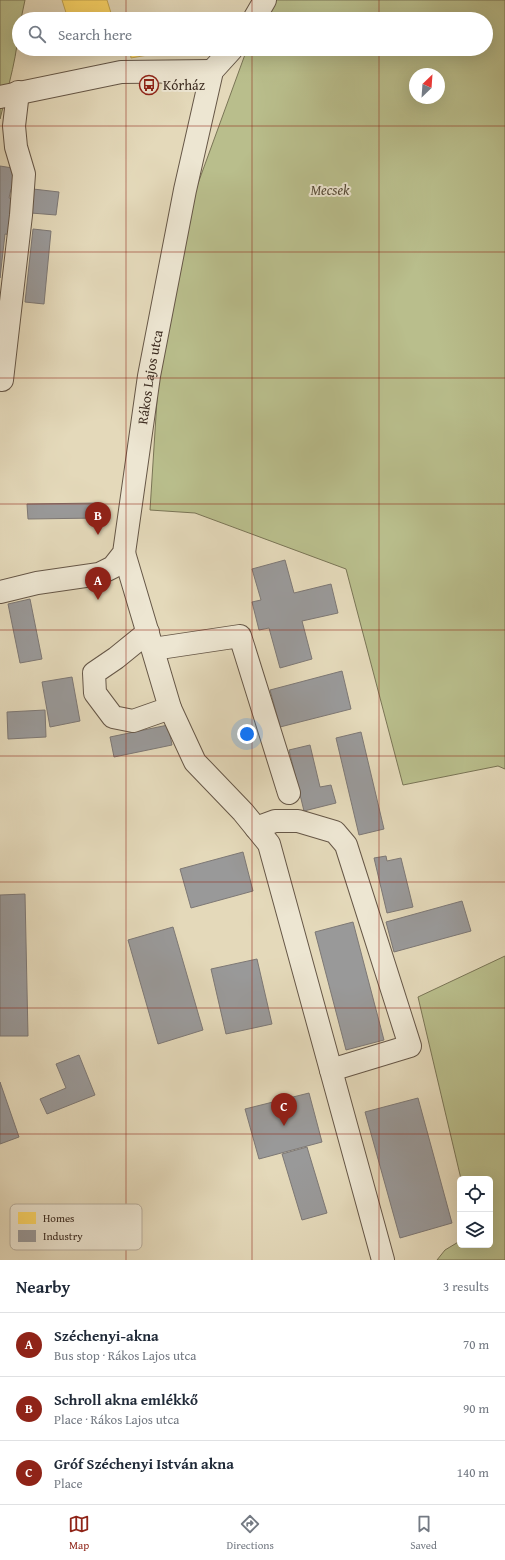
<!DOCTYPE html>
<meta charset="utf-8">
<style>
:root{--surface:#fff;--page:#f6f6f7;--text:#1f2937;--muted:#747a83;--line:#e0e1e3;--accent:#8f2418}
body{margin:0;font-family:"Gentium Book Plus",serif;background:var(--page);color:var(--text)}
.controls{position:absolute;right:12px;bottom:12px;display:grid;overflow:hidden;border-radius:6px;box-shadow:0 4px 16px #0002}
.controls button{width:36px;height:36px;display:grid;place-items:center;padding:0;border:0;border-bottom:1px solid var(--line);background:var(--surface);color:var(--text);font:20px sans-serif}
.compass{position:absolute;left:409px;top:68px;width:36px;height:36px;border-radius:50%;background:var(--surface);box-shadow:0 4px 16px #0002;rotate:25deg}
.you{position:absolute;left:247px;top:734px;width:14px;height:14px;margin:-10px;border:3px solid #fff;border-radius:50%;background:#1a73e8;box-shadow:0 0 0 6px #1a73e833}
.badge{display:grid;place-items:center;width:26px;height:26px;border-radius:50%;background:var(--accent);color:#fff;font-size:13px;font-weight:700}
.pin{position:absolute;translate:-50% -33px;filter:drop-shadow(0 1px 2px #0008)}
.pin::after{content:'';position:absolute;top:21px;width:14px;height:12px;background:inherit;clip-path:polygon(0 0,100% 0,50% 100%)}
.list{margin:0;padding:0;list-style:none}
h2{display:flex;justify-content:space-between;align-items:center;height:52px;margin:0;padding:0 16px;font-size:17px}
h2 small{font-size:13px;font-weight:400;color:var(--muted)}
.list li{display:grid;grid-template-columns:26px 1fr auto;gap:12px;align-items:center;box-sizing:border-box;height:64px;padding:0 16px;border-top:1px solid var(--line)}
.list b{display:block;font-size:15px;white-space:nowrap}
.list p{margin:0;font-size:13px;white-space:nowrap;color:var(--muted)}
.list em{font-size:13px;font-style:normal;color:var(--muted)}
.icon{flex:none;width:22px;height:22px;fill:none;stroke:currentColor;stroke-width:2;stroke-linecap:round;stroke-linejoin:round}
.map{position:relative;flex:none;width:505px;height:1260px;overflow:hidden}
.search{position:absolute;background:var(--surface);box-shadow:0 4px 16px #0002;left:12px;right:12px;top:12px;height:44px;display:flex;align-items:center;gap:10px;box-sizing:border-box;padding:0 14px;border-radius:22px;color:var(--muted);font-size:15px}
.sheet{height:244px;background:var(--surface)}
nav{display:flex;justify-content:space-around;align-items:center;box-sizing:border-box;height:56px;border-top:1px solid var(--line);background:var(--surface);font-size:11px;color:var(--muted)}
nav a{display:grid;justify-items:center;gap:2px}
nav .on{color:var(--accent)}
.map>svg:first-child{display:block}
.green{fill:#b9be8c;stroke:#7a7556;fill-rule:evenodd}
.homes{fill:#ffd966;stroke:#c4a551}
.industry{fill:#999;stroke:#7d7875}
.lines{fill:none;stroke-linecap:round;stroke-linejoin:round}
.minor-casing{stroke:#665747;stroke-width:24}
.minor{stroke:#ede6d2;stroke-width:22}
.grid{fill:none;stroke:#8f2418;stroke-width:1;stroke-opacity:0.55}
.labels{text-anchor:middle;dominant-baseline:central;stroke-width:4;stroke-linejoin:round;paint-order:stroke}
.poi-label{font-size:14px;fill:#3c2c21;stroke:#ede6d2;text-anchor:start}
.park-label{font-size:14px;font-style:italic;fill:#554936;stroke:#ede6d2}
.street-label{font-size:14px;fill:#3c2c21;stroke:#ede6d2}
.key{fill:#ede6d2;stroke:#b8ae9d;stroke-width:1}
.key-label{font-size:11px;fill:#3c2c21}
</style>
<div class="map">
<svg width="505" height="1260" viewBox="0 0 505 1260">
<rect width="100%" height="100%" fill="#e4d9ba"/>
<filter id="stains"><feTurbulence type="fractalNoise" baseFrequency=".005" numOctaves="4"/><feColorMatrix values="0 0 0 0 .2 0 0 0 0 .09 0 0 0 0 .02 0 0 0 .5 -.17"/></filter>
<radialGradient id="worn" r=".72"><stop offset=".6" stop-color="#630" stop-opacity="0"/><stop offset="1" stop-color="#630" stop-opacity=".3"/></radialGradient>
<g class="green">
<path d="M0,0h25l-4,19h-2c0,33 -11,68 -19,100z"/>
<path d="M257,0h248v769l-7,-3 -95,19 -57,-216 -151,-56 -45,-3 15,-236 82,-225h239v-30h-233zM415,74h24v24h-24z"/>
<path d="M505,956v304h-68l8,-10 15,-9v4h30v-66h-29l-43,-182z"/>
</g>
<g class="homes">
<path d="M62,0h45l4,13 -21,6h-22z"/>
<path d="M130,49h29v4l-28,5z"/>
</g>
<g class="industry">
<path d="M0,166l19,3 -3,21 -5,-1 -2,9 6,1 -4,36 -6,-1 -5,44z"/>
<path d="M33,189l26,3 -3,23 -25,-2z"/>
<path d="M33,229l18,2 -7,73 -19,-2z"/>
<path d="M99,503v15l-71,1 -1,-15z"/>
<path d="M285,560l9,33 37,-9 7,29 -36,8 10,38 -32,9 -11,-40 -10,2 -7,-28 9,-2 -9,-31z"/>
<path d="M30,599l12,60 -22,4 -12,-59z"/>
<path d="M342,671l9,38 -71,18 -10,-37z"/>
<path d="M72,677l8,44 -30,6 -8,-45z"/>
<path d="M45,710l1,27 -38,2 -1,-27z"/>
<path d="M168,725l4,20 -58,12 -4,-20z"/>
<path d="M361,732l23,97 -25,6 -23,-97z"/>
<path d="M310,745l10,42 11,-2 5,18 -32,8 -15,-61z"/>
<path d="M243,852l10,39 -62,17 -11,-39z"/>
<path d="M386,856l1,5 14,-3 12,49 -26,6 -13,-55z"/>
<path d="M25,894l3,142h-28v-141z"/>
<path d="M462,901l9,30 -77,21 -8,-30z"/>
<path d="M353,922l31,118 -38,10 -31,-118z"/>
<path d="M173,927l30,103 -45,14 -30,-104z"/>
<path d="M257,959l15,65 -46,10 -15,-65z"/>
<path d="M79,1055l16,40 -48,19 -7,-15 26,-11 -10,-24z"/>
<path d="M0,1082l19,55 -19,7z"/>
<path d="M309,1093l13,49 -63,17 -14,-50z"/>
<path d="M418,1098l34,125 -52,15 -35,-126z"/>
<path d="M307,1147l20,66 -25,7 -20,-66z"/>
</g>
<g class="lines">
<g class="minor-casing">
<g id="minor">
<path d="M254,19l11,-19"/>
<path d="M0,97l121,-25 91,-1"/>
<path d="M2,380l19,-165 3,-41 -8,-27 -2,-21 4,-34"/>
<path d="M124,553l46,155 -37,13 -20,-4 -18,-24 -1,-20 22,-15 32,-26"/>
<path id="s1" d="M0,592l37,-9 62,-9 14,-7 11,-14 25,-177 36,-186 27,-119 20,-22"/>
<path d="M153,649l87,-13 49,157"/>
<path d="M170,708l25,54 48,50 26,32 114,416"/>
<path d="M256,828l19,-7h23l37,11 11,13 64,201 -79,24"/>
</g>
</g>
<use href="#minor" class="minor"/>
</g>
<path class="grid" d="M126,0v19M252,0v19M379,0v19M126,49v1211M252,49v1211M379,49v1211M0,126h505M0,252h505M0,378h505M0,504h505M0,630h505M0,756h505M0,882h505M0,1008h505M0,1134h505"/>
<defs>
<g id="bus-ring" transform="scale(1)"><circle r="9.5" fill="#ede6d2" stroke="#8f2418" stroke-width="1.5"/><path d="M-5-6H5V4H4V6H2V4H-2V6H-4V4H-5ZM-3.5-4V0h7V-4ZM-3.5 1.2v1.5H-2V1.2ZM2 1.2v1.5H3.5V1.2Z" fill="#8f2418"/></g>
</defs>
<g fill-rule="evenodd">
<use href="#bus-ring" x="149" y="85"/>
</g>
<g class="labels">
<g class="poi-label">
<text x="163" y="85">Kórház</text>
</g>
<g class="park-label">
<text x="330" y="190">Mecsek</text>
</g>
<g class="street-label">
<text stroke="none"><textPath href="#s1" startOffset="312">Rákos Lajos utca</textPath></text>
</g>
</g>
<rect x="10" y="1204" width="132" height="46" rx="6" class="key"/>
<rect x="18" y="1212" width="18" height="12" fill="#ffd966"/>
<rect x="18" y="1230" width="18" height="12" fill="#999"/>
<g class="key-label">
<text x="43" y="1222">Homes</text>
<text x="43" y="1240">Industry</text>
</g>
<rect width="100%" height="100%" filter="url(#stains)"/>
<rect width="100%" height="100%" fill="url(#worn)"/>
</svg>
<div class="controls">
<button><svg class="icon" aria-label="locate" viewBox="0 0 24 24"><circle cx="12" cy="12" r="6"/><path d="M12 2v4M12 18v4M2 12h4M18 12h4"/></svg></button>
<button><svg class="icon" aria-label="layers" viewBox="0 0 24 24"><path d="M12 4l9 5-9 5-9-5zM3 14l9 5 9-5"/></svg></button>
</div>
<svg class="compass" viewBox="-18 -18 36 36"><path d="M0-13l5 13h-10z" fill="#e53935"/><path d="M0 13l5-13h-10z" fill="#747a83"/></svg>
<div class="you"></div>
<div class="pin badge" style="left:98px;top:600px">A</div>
<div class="pin badge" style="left:98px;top:535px">B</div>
<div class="pin badge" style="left:284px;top:1126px">C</div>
<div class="search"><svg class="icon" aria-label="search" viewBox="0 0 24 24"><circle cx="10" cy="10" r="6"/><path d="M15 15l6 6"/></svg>Search here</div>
</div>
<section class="sheet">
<h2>Nearby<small>3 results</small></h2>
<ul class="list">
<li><span class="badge">A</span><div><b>Széchenyi-akna</b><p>Bus stop · Rákos Lajos utca</p></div><em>70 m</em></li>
<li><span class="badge">B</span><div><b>Schroll akna emlékkő</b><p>Place · Rákos Lajos utca</p></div><em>90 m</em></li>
<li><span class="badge">C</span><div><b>Gróf Széchenyi István akna</b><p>Place</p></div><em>140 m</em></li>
</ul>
</section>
<nav>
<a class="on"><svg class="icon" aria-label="map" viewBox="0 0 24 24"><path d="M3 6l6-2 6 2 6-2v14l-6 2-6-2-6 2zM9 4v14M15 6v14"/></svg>Map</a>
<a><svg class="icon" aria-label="directions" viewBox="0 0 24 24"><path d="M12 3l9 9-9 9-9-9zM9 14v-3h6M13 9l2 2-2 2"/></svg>Directions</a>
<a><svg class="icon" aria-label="saved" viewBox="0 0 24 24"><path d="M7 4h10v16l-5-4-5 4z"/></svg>Saved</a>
</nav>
